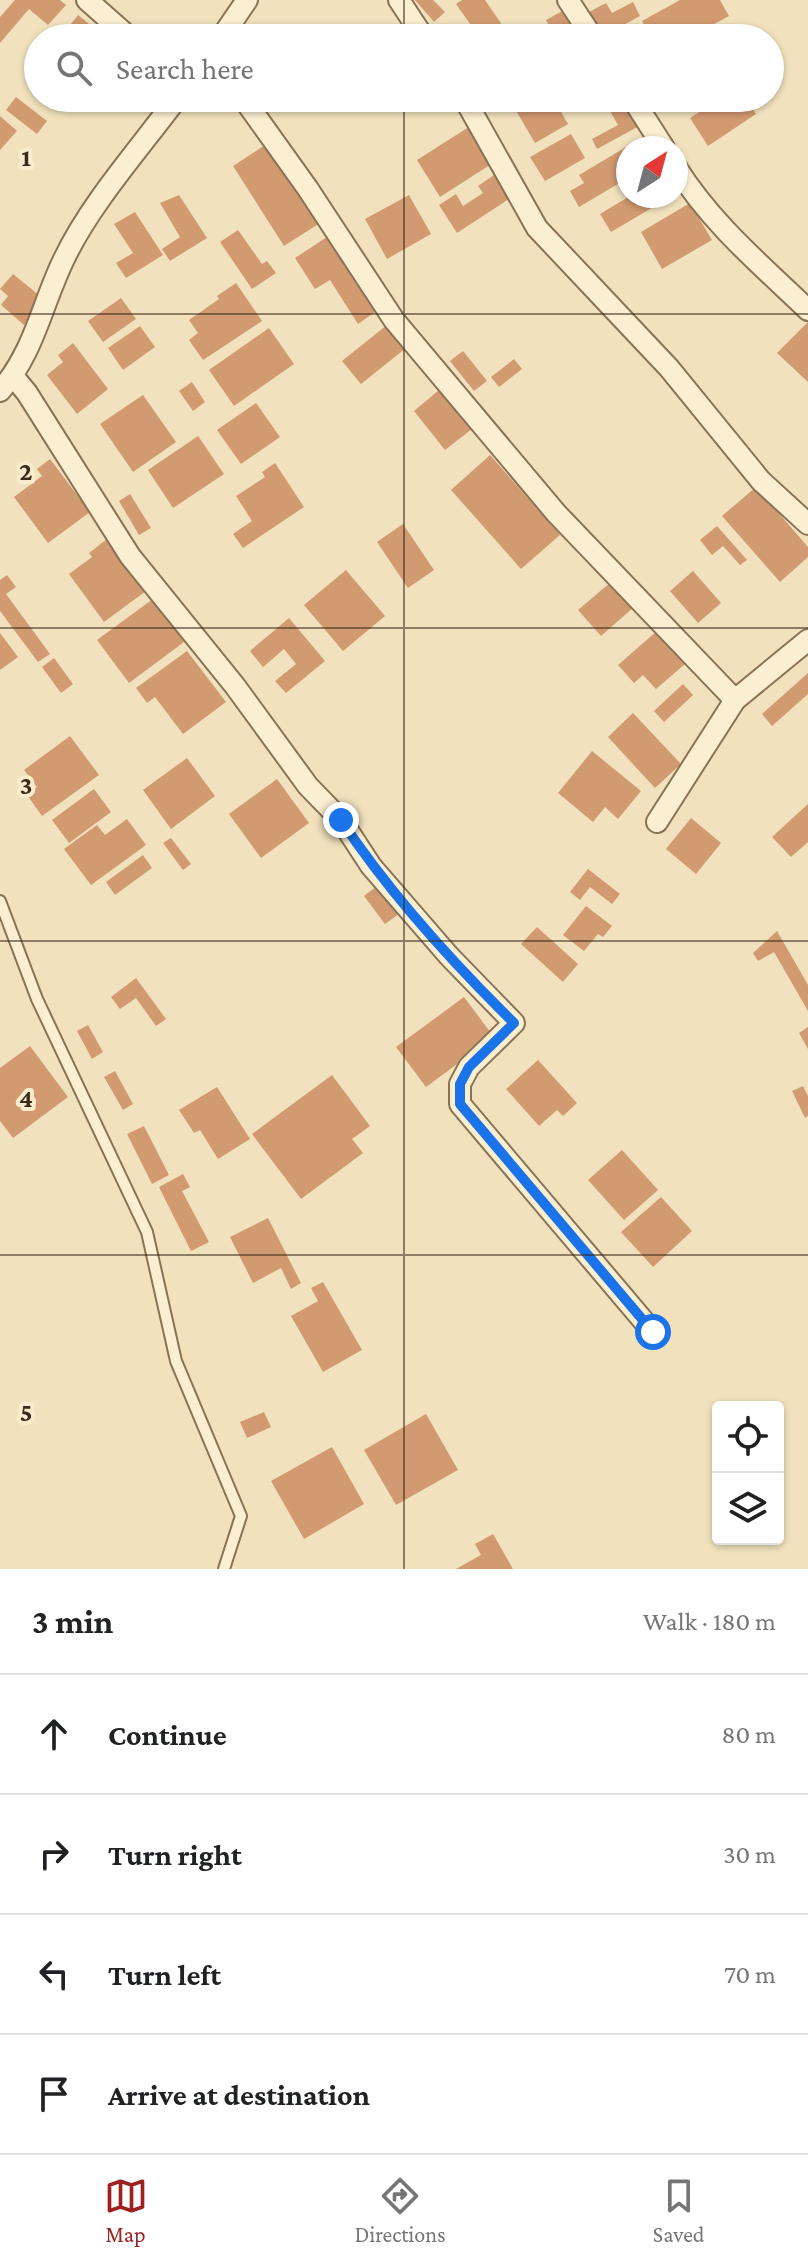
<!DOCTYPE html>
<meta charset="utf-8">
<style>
:root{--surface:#fff;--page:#f2f2f2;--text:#202124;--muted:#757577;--line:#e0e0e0;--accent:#9e2120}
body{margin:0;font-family:"Crimson Pro",serif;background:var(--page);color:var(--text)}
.controls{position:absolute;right:24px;bottom:24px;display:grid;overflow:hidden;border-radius:8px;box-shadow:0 2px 6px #0004}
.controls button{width:72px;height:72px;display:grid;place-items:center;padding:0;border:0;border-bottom:2px solid var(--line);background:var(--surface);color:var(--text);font:40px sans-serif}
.compass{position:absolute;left:616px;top:136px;width:72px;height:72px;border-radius:50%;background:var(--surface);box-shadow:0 2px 6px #0004;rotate:36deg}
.stop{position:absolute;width:24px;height:24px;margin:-18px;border:6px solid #1a73e8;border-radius:50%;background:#fff}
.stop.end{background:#1a73e8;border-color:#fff;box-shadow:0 2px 8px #0008}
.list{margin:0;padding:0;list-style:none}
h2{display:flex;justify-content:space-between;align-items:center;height:104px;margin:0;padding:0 32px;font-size:34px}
h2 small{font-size:26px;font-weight:400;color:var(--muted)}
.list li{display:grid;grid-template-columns:52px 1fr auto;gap:24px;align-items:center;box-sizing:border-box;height:120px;padding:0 32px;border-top:2px solid var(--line)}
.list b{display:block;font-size:30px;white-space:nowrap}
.list em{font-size:26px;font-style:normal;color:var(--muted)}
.icon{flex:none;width:44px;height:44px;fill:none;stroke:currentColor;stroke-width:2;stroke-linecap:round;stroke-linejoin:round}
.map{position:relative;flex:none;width:808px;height:1569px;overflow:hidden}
.search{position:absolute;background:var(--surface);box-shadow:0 2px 6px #0004;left:24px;right:24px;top:24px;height:88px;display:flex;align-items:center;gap:20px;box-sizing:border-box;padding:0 28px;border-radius:44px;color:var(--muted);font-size:30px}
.sheet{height:584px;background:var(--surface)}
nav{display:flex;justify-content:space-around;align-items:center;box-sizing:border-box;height:112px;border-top:2px solid var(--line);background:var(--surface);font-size:22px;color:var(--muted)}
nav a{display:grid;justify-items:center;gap:4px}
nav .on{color:var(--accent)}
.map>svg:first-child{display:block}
.building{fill:#d29a70}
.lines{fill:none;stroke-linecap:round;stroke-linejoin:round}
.service-casing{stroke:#8a7255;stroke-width:14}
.minor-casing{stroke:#8a7255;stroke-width:24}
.service{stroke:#fbefd1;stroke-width:10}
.minor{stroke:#fbefd1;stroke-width:20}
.route{stroke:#1a73e8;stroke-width:10}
.grid{fill:none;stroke:#392a1b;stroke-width:2;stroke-opacity:0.55}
.grid-label{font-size:26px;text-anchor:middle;font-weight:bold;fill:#392a1b;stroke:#f8eccd;stroke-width:8;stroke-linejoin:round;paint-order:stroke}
</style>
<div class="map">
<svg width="808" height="1569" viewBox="0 0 808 1569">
<rect width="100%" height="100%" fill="#f1e2bd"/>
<g class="building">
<path d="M15,0h45l6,5 -18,20 -19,-16 -29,34v-26z"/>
<path d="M415,0h18l12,12 -11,10z"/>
<path d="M462,0h23l22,32 -9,6h-18l-24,-34z"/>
<path d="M680,0h40l9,16 -41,22h-37l-9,-17z"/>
<path d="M633,2l7,14 -37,20 -14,-24 17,-9 6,10z"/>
<path d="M566,9l17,29h-27l-10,-18z"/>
<path d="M78,15l29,23h-47z"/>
<path d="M16,97l31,24 -10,13 -31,-24z"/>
<path d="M118,98h25l-10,12z"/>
<path d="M483,98h30l-22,13z"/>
<path d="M534,98h19l15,26 -33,19 -20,-34z"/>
<path d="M614,98h12l15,27 -44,24 -5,-10 26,-14 -12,-21 9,-4z"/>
<path d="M721,98h24l11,16 -48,32 -18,-28z"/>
<path d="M0,116l17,15 -17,19z"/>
<path d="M472,125l24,36 -56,36 -23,-37z"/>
<path d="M571,134l14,24 -40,23 -15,-24z"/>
<path d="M648,134l8,14h-28v30l-49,29 -9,-16 14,-8 -5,-8z"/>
<path d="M268,143l52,80 -36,23 -51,-80z"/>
<path d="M497,173l15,24 -55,36 -18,-28 17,-11 7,12 20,-13 -5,-7z"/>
<path d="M179,195l28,43 -37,23 -8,-12 18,-12 -20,-34z"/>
<path d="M409,195l22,39 -44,25 -22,-40z"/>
<path d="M630,196h42l-61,36 -11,-18z"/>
<path d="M690,203l22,37 -50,29 -21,-37z"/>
<path d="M135,212l28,43 -37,23 -10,-15 17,-10 -19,-29z"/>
<path d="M238,230l24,34 5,-3 9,12 -24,16 -32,-47z"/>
<path d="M330,235l48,75 -20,14 -28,-44 -15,9 -20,-31z"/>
<path d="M13,274l32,26 -21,25 -23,-20 7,-9 -8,-7z"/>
<path d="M236,283l26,38 -59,39 -14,-20 9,-7 -9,-13 30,-21 -2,-3z"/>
<path d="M121,298l15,21 -33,23 -15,-21z"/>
<path d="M808,322v60l-31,-29z"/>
<path d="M387,325l19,23 -45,36 -19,-23z"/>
<path d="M140,326l15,21 -32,23 -15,-22z"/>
<path d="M269,328l25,36 -60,42 -25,-36z"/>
<path d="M73,343l35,46 -31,25 -30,-39 16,-13 -5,-7z"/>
<path d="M463,351l24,30 -13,10 -24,-30z"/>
<path d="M514,359l8,10 -23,18 -8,-10z"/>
<path d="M192,382l13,20 -12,9 -14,-20z"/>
<path d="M445,385l32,40 -32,25 -31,-39z"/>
<path d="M143,395l33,47 -43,30 -33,-48z"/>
<path d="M256,403l24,34 -39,27 -24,-34z"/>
<path d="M198,436l26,38 -51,34 -25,-38z"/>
<path d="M490,455l70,80 -39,34 -70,-79z"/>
<path d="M50,459l40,53 -42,31 -34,-46 28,-21 -5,-7z"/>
<path d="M275,463l29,44 -61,41 -10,-14 19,-13 -16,-25 29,-19 -3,-5z"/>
<path d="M756,487l52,60v10l-28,25 -58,-66z"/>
<path d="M130,494l21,34 -12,7 -20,-34z"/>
<path d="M403,524l31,46 -26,18 -31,-46z"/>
<path d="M717,526l30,34 -7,5 -17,-19 -11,9 -12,-15z"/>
<path d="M107,539l39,52 -42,31 -35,-48 23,-17 -3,-4z"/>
<path d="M346,570l39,46 -42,35 -39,-46z"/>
<path d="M693,571l28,32 -23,20 -28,-32z"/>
<path d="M7,575l9,12 -10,7 44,60 -12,8 -38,-51v-31z"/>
<path d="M611,582l23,25 -33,29 -23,-26z"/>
<path d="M153,599l31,43 -55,41 -32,-43z"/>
<path d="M289,618l36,43 -39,32 -11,-12 21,-17 -12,-15 -21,18 -13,-16z"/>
<path d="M657,631l28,33 -29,25 -13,-14 -9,8 -16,-18z"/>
<path d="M0,633l18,24 -18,13z"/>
<path d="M187,651l39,51 -43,32 -28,-37 -8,6 -11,-15z"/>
<path d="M54,658l19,26 -12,9 -19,-26z"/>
<path d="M808,673v21l-36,32 -10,-12z"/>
<path d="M683,684l10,11 -29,27 -10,-11z"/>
<path d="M633,713l48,51 -26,24 -47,-51z"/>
<path d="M70,736l29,39 -57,41 -15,-21 10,-8 -13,-17z"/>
<path d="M592,751l49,40 -23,28 -13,-12 -12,15 -35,-29z"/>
<path d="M187,758l28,38 -44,33 -28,-39z"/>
<path d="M277,779l32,44 -48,35 -32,-44z"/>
<path d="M94,789l17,23 -42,31 -17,-23z"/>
<path d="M808,804v38l-17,15 -19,-20z"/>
<path d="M691,818l30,25 -25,31 -30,-25z"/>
<path d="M127,819l19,26 -55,40 -27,-36 33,-24 8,10z"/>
<path d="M171,838l20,26 -8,6 -20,-27z"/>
<path d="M143,855l9,13 -37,27 -9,-13z"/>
<path d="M588,869l32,25 -8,10 -22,-17 -10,13 -10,-8z"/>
<path d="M377,886l22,28 -14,10 -21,-28z"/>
<path d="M586,906l26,20 -9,11 -5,-3 -14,17 -21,-16z"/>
<path d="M537,927l41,37 -15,18 -42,-38z"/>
<path d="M777,931l31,54v26l-34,-59 -16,9 -5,-8z"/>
<path d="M136,978l30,41 -10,7 -20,-28 -16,11 -9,-12z"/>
<path d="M464,997l30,40 -68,50 -30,-40z"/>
<path d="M88,1025l15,27 -11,7 -15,-28z"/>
<path d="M808,1027v22l-9,-16z"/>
<path d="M30,1046l38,51 -55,41 -13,-17v-53z"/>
<path d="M538,1060l39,43 -14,13 -6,-6 -18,16 -33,-37z"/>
<path d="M115,1071l18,33 -10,6 -19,-33z"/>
<path d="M332,1075l38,51 -18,13 11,14 -62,46 -49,-65z"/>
<path d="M803,1086l5,10v20l-3,2 -13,-27z"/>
<path d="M217,1087l33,52 -32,20 -18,-29 -6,3 -15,-23z"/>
<path d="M144,1126l25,49 -17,9 -25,-50z"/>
<path d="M622,1150l36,40 -34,30 -36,-40z"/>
<path d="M183,1174l7,13 -8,4 27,51 -18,9 -32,-64z"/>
<path d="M661,1197l31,34 -39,36 -32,-35z"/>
<path d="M268,1218l33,65 -10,6 -10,-21 -28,15 -23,-46z"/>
<path d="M323,1282l39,68 -39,22 -32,-56 27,-15 -7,-13z"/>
<path d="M264,1412l7,15 -24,11 -7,-16z"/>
<path d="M426,1414l32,56 -62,35 -32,-55z"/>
<path d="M332,1447l32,57 -60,35 -33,-58z"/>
<path d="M493,1534l20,35h-57l25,-14 -6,-11z"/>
</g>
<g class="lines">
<g class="service-casing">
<path id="service" d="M0,901l37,98 110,233 29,129 65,155 -17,53"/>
</g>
<g class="minor-casing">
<g id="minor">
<path d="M87,0l43,38"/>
<path d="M399,0l25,38"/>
<path d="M568,0l25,38"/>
<path d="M221,38l26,-38"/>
<path d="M243,98l65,91 86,131 162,193 179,187"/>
<path d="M464,98l73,130 132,140 92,113 47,43"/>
<path d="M632,98l32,50"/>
<path d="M676,167c35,56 85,98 132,143"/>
<path d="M13,376l14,17 103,163 105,130 73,100 33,34 30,46 78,90 65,67 -45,44 -9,17v20l193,228"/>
<path d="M0,391c34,-38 42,-87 64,-132 26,-55 76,-111 113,-161"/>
<path d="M657,822l78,-122 73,-60"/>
</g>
</g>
<use href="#service" class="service"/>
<use href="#minor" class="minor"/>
</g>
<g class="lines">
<path class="route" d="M341,820c49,74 110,141 173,203l-45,44 -9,17v20l193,228"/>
</g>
<path class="grid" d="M404,0v38M404,98v1471M0,314h808M0,628h808M0,941h808M0,1255h808"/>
<g class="grid-label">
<text x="26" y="166">1</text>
<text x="26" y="480">2</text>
<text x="26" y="794">3</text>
<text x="26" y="1107">4</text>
<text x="26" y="1421">5</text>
</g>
</svg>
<div class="controls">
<button><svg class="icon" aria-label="locate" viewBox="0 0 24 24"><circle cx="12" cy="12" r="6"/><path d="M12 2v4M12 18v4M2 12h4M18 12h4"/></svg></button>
<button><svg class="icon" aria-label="layers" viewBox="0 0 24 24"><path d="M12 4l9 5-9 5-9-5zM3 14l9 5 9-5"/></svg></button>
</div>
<svg class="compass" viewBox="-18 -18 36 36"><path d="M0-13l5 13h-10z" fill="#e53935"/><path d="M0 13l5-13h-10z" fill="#757577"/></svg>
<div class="stop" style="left:653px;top:1332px"></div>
<div class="stop end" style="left:341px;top:820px"></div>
<div class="search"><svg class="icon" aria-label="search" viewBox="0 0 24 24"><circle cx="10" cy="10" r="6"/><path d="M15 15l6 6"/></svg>Search here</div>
</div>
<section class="sheet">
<h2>3 min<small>Walk · 180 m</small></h2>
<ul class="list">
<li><svg class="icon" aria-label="ahead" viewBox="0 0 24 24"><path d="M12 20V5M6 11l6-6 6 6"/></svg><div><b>Continue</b></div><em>80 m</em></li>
<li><svg class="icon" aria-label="right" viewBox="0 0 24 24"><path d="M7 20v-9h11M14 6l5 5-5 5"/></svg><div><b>Turn right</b></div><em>30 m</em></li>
<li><svg class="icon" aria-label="left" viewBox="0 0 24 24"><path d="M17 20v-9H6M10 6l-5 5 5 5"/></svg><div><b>Turn left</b></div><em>70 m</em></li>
<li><svg class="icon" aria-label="arrive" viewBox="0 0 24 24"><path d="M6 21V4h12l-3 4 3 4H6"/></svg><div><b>Arrive at destination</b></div></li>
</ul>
</section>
<nav>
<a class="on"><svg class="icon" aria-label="map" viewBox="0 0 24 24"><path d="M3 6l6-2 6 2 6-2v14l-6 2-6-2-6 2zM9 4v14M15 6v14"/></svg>Map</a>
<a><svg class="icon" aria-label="directions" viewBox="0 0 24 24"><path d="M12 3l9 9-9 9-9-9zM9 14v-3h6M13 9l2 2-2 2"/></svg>Directions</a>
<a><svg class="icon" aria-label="saved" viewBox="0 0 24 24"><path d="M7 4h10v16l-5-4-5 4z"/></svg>Saved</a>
</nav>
